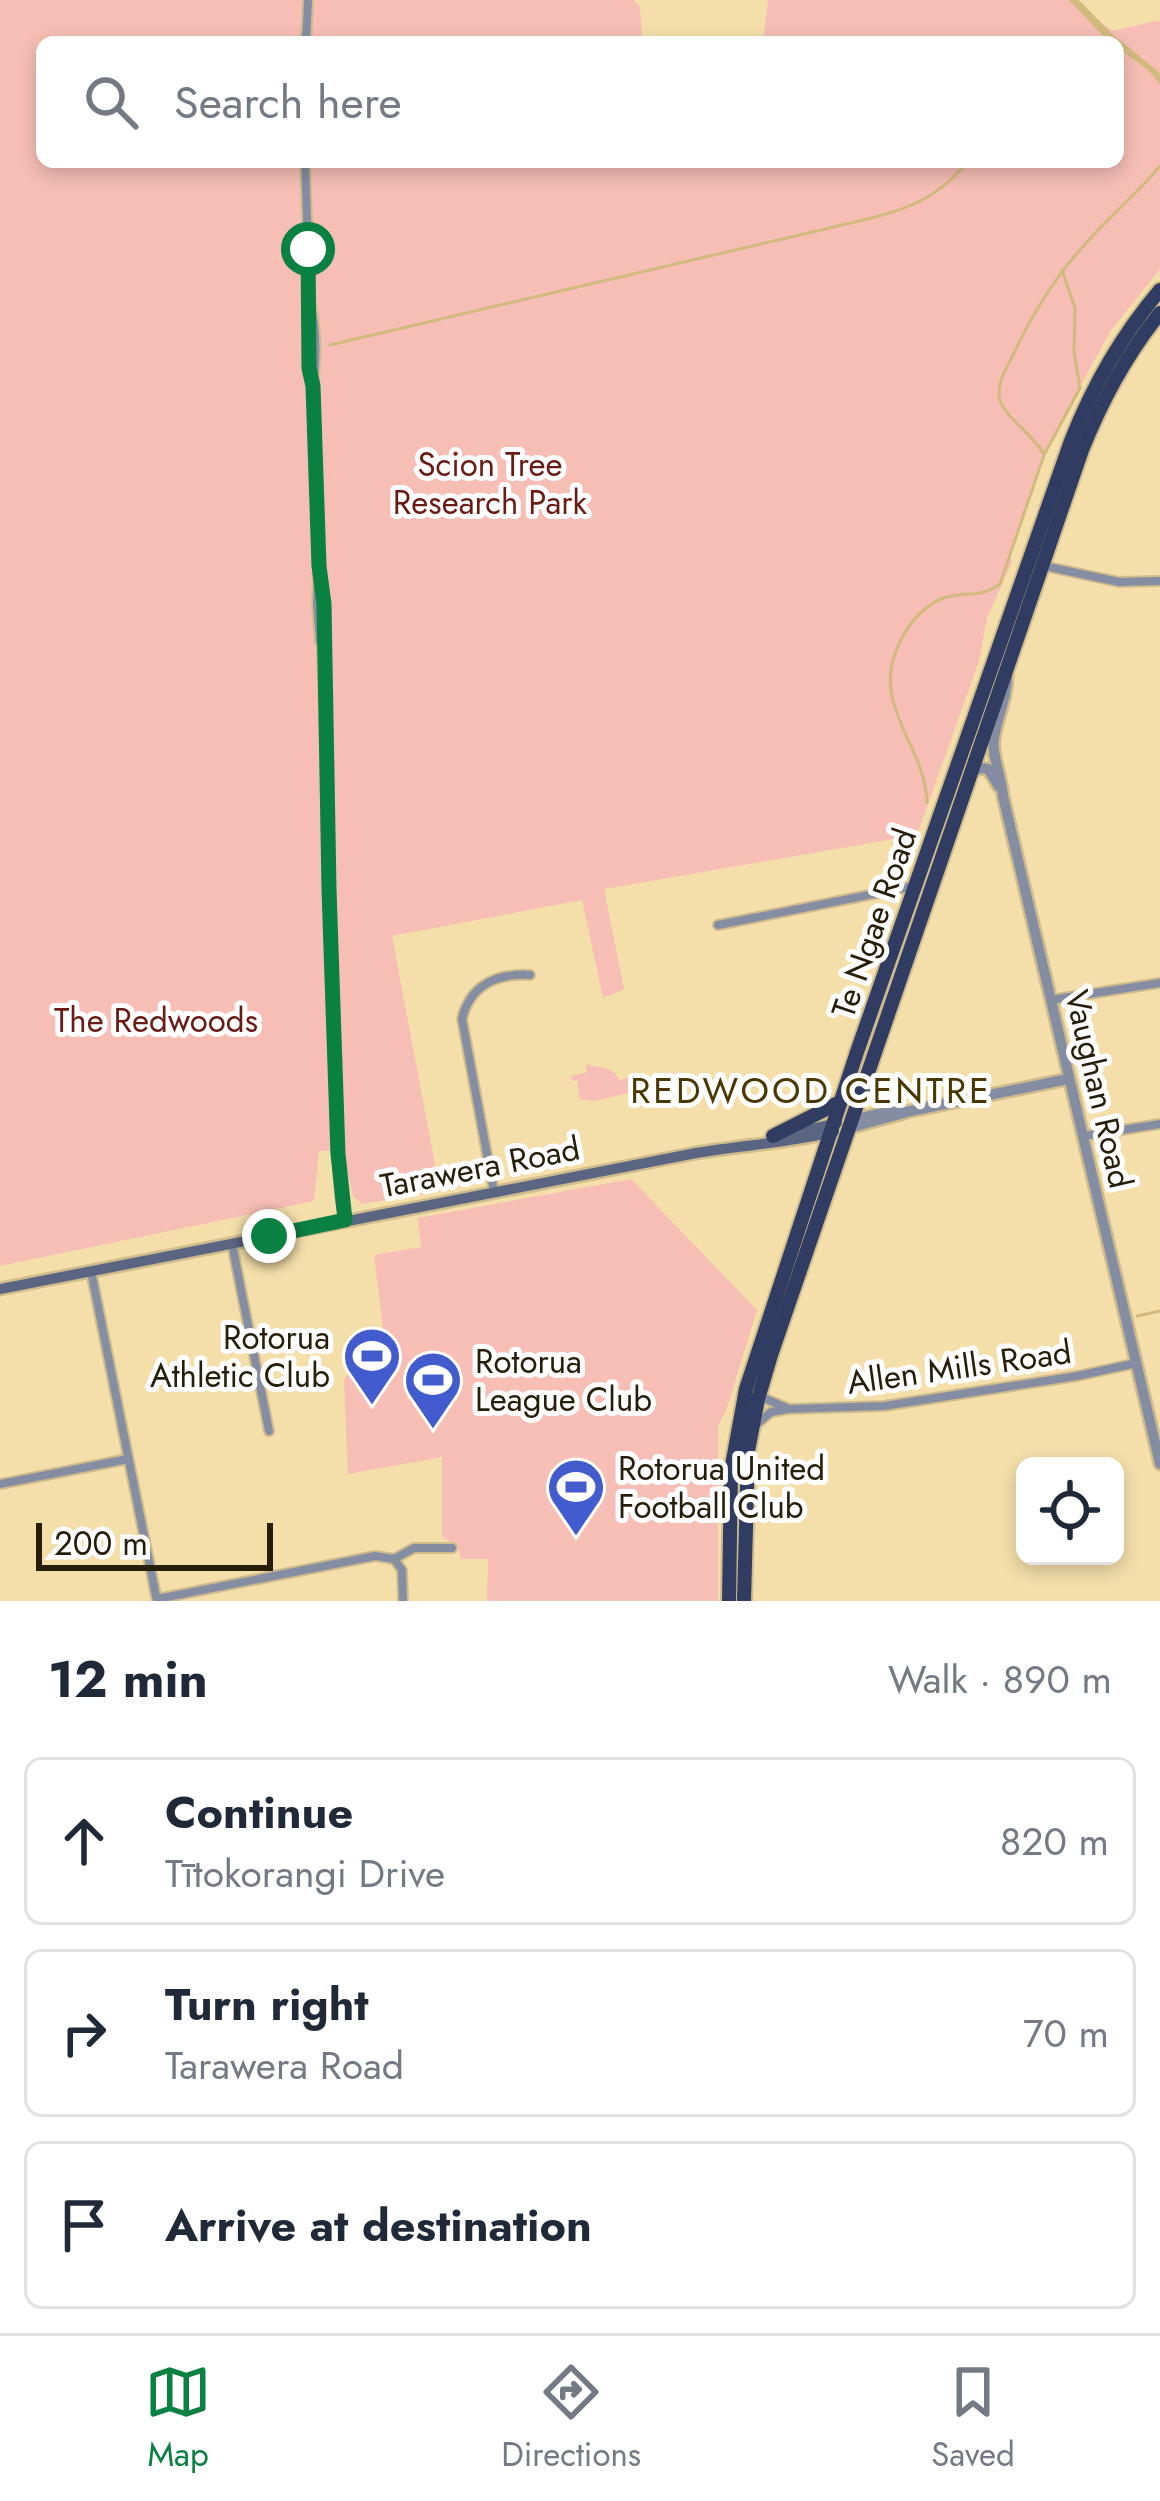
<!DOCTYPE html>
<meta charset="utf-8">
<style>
:root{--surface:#fff;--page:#f6f6f7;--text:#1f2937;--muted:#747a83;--line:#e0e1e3;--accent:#0b8043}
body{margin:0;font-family:Jost,sans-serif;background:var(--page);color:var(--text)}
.controls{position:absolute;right:36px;bottom:36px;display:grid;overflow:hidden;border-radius:18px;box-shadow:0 6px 18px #0003}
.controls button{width:108px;height:108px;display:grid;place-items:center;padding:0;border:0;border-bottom:3px solid var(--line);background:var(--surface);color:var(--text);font:60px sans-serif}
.scale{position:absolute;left:36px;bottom:30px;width:237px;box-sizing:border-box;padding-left:12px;border:6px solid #261e09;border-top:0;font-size:33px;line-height:42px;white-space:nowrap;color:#261e09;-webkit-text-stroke:9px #fff;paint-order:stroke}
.stop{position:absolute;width:36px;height:36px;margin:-27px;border:9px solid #0b8043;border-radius:50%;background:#fff}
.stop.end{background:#0b8043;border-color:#fff;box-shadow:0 3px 12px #0008}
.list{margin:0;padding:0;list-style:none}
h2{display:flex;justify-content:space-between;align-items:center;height:156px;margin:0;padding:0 48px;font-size:51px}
h2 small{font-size:39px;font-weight:400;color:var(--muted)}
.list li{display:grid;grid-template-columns:78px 1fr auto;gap:36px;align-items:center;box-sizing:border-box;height:168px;margin:0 24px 24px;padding:0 24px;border:3px solid var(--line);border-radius:18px}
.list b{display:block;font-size:45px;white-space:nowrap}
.list p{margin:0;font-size:39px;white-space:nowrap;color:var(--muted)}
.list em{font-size:39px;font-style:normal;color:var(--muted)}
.icon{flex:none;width:66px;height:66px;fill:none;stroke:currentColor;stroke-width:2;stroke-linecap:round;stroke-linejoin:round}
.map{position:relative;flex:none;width:1160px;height:1601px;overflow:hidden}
.search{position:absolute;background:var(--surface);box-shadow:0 6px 18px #0003;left:36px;right:36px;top:36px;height:132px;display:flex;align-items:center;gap:30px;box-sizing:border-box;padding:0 42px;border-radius:18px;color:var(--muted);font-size:45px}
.sheet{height:732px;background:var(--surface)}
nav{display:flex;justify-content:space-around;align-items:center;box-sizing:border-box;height:168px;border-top:3px solid var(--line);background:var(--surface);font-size:33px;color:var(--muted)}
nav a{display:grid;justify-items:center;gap:6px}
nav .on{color:var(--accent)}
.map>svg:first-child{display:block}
.green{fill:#f6beb5}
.water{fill:#d1ba7d}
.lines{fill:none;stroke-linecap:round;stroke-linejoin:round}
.stream{stroke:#d1ba7d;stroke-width:3}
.minor-casing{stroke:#cfbc8d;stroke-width:12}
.tertiary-casing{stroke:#cfbc8d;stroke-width:15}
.secondary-casing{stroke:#cfbc8d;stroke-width:15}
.trunk-casing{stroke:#cfbc8d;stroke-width:18}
.minor{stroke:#858da2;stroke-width:8}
.tertiary{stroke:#858da2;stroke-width:10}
.secondary{stroke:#5a6582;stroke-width:10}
.trunk{stroke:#303c61;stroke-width:14}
.route{stroke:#0b8043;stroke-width:15}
.labels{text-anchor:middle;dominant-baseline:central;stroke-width:10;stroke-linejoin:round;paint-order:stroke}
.park-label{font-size:33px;fill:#6a1b13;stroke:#fff}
.street-label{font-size:33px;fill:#261e09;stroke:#fff}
.poi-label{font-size:33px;fill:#261e09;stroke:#fff;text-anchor:start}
.neighbourhood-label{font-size:36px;letter-spacing:3px;fill:#4a3800;stroke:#fff}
</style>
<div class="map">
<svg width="1160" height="1601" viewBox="0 0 1160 1601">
<rect width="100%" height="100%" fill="#f4dfaa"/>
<g class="green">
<path d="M0,0h634l6,7 2,35h-600v120h1076v-120h-355l5,-42h305l39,31 48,-11v249l-50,63 -68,124 -33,98 3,8 -25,56 -8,43 -62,174 -313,54 20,100 -21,9 -21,-98 -190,36 48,255 -78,13 -9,-8 -11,-46 -23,1 -5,50 -314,65z"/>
<path d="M586,1064c14,5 28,1 33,16l20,-5 3,15 -48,11 -14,-2 -3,-19 -5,1 -1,-5 16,-4z"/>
<path d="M631,1179l126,131 -30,98 -9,18v175h-231l1,-42h-27l-3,-12 -16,-11v-79l-94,17 -4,-94 21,-29 19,-15 -10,-81 47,-8 -3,-29z"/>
</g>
<path class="water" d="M1069,0h10l34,35 47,38v11l-12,-14 -30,-22v-6h-8l-5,-4z"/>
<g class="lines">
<g class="stream">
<path d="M330,345l542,-127c38,-10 64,-20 90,-50"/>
<path d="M1043,453c-10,-19 -44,-40 -44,-58 -1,-15 10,-31 16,-44 19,-40 42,-77 73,-110 23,-26 50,-48 72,-75"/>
<path d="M927,803c-1,-56 -54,-95 -31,-152 7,-19 18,-34 33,-45 26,-20 48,-4 71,-22l44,-129 36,-67 -6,-36 1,-44 -13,-38"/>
<path d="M1137,1316l23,-5"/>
</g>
<g class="minor-casing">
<g id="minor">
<path d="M306,42l2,-42"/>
<path d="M305,162l5,138 -1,68 3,14"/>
<path d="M310,300c6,28 7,57 3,85l6,181 5,38 -2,45 16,505 2,42 5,24"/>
<path d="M1044,566l75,16 41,-1"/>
<path d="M318,573l-1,31 3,38"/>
<path d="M718,925l196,-39"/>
<path d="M1050,1000l110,-17"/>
<path d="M1084,1136l76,-12"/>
<path d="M494,1192l-32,-173c8,-34 35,-46 68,-44"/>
<path d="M232,1244l37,187"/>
<path d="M91,1271l66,330"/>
<path d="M756,1399h10l21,9"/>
<path d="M757,1424l14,-12 17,-3 96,-3 193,-30 60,-13"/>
<path d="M0,1484l128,-25"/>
<path d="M394,1559l8,11 1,31"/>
<path d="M157,1599l218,-43 19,3 20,-11h38"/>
</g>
</g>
<g class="tertiary-casing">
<g id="tertiary">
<path d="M1007,673c1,24 -10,43 -13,66 -3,14 8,40 9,57l157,668"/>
<path d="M970,773l11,-5 7,1 11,18"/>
<path d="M852,1120l40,-9 14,1 162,-33"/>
<path d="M849,1128l55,-15"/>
</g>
</g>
<g class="secondary-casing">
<g id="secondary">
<path d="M785,1135l52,-12"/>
<path d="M0,1289l696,-136c47,-8 92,-10 138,-21"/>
</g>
</g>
<g class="trunk-casing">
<g id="trunk">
<path d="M773,1136l67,-34"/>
<path d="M729,1601l2,-130 15,-82 112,-340 213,-608c22,-56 50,-105 89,-151"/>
<path d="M744,1601l4,-150 10,-52 13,-44 311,-905c20,-50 44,-95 78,-137"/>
</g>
</g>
<use href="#minor" class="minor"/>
<use href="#tertiary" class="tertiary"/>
<use href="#secondary" class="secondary"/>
<use href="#trunk" class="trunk"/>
</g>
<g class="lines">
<path class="route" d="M269,1236l76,-16 -7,-66 -9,-265 -5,-285 -5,-38 -6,-180 -4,-18 -1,-119"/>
</g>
<defs>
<g id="stadium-pin" transform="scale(3)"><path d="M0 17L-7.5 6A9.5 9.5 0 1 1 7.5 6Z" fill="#425ccf" stroke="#fff"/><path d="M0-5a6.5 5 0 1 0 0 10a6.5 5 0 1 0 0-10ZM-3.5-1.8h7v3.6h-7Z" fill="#fff"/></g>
</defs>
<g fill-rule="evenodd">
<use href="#stadium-pin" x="372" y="1356"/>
<use href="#stadium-pin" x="433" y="1380"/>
<use href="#stadium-pin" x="576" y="1487"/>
</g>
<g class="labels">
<g class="park-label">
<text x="490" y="464">Scion Tree<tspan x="490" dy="38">Research Park</tspan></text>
<text x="156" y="1020">The Redwoods</text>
</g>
<g class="street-label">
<text transform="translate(874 923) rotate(-71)">Te Ngae Road</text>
<text transform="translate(1099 1089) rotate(77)">Vaughan Road</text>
<text transform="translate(480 1167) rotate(-11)">Tarawera Road</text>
<text transform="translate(959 1367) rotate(-8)">Allen Mills Road</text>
</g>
<g class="poi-label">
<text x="330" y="1337" text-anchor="end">Rotorua<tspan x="330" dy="38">Athletic Club</tspan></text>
<text x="475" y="1361">Rotorua<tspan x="475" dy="38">League Club</tspan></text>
<text x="618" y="1468">Rotorua United<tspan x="618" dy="38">Football Club</tspan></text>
</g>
<g class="neighbourhood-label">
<text x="811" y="1090">REDWOOD CENTRE</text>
</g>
</g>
</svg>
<div class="controls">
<button><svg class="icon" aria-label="locate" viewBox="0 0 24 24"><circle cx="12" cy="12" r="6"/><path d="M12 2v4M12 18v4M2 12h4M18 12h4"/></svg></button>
</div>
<div class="scale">200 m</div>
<div class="stop" style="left:308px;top:249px"></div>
<div class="stop end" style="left:269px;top:1236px"></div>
<div class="search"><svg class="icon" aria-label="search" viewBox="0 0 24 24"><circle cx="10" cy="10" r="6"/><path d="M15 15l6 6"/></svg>Search here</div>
</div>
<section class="sheet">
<h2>12 min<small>Walk · 890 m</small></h2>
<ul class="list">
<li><svg class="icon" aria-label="ahead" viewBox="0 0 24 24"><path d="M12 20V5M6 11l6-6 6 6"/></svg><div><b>Continue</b><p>Tītokorangi Drive</p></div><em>820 m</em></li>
<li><svg class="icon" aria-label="right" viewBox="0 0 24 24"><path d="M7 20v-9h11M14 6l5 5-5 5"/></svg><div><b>Turn right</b><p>Tarawera Road</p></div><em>70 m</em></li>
<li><svg class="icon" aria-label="arrive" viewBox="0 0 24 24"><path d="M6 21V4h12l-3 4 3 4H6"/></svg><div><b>Arrive at destination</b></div></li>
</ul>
</section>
<nav>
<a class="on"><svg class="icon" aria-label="map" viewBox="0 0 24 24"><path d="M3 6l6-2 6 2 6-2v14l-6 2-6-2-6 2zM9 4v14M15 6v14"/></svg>Map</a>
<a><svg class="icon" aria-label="directions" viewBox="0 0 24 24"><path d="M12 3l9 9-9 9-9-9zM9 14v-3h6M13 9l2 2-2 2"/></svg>Directions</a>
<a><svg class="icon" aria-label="saved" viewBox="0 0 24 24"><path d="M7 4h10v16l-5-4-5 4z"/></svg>Saved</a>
</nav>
